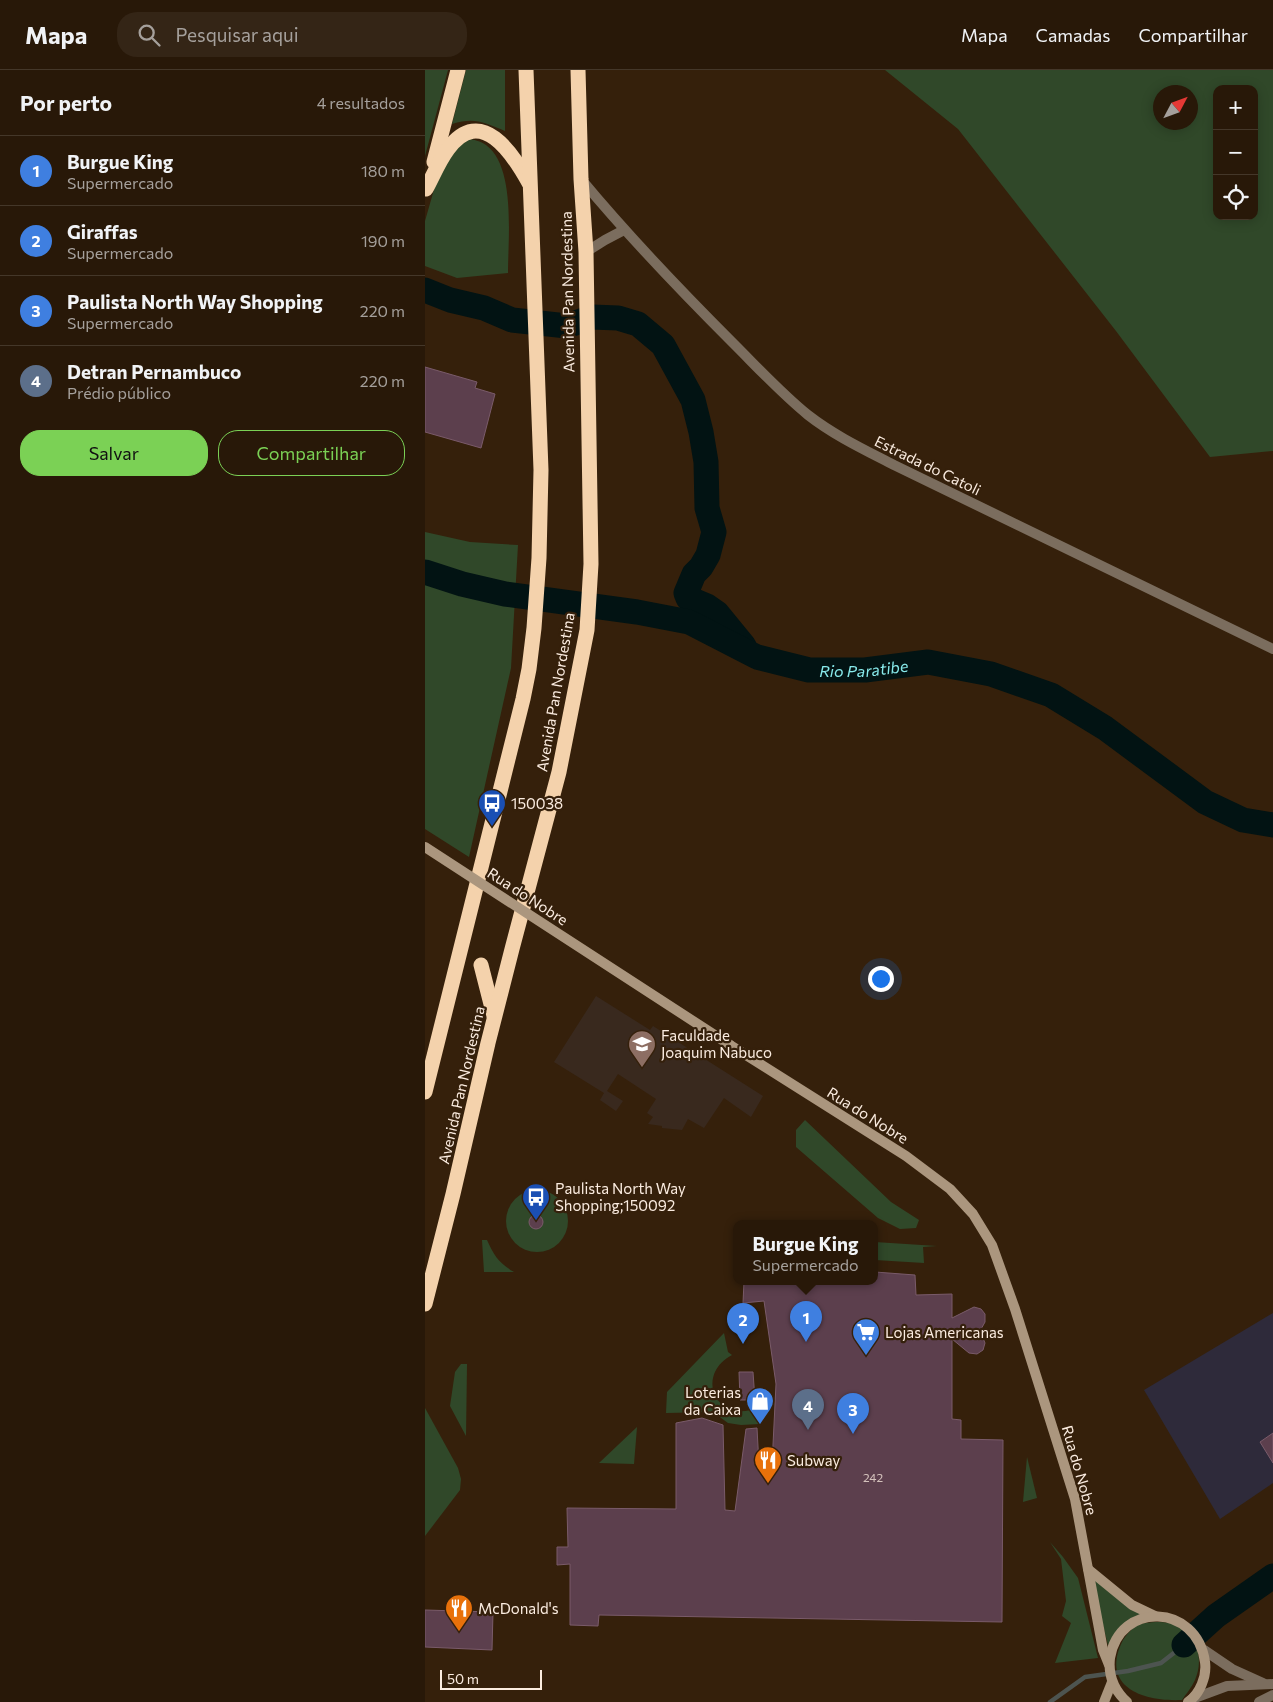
<!DOCTYPE html>
<html lang="pt">
<meta charset="utf-8">
<style>
:root{--surface:#281808;--page:#342516;--text:#f1f3f6;--muted:#a5a09c;--line:#443729;--accent:#7bd155}
body{margin:0;font-family:Commissioner,sans-serif;background:var(--page);color:var(--text)}
.controls{position:absolute;right:15px;top:15px;display:grid;overflow:hidden;border-radius:10px;box-shadow:0 2px 12px #0003}
.controls button{width:45px;height:45px;display:grid;place-items:center;padding:0;border:0;border-bottom:1px solid var(--line);background:var(--surface);color:var(--text);font:25px sans-serif}
.compass{position:absolute;left:728px;top:15px;width:45px;height:45px;border-radius:50%;background:var(--surface);box-shadow:0 2px 12px #0003;rotate:49deg}
.scale{position:absolute;left:15px;bottom:12px;width:102px;box-sizing:border-box;padding-left:5px;border:2px solid #fbece0;border-top:0;font-size:14px;line-height:18px;white-space:nowrap;color:#fbece0;-webkit-text-stroke:4px #35200b;paint-order:stroke}
.you{position:absolute;left:455px;top:908px;width:18px;height:18px;margin:-12px;border:4px solid #fff;border-radius:50%;background:#1a73e8;box-shadow:0 0 0 8px #1a73e833}
.badge{display:grid;place-items:center;width:32px;height:32px;border-radius:50%;background:var(--accent);color:#fff;font-size:16px;font-weight:700}
.pin{position:absolute;translate:-50% -41px;filter:drop-shadow(0 1px 2px #0008)}
.pin::after{content:'';position:absolute;top:26px;width:18px;height:15px;background:inherit;clip-path:polygon(0 0,100% 0,50% 100%)}
.popup{position:absolute;left:308px;top:1150px;width:145px;height:65px;box-sizing:border-box;display:grid;place-content:center;border-radius:10px;background:var(--surface);filter:drop-shadow(0 1px 4px #0005);font-size:16px;white-space:nowrap;color:var(--muted)}
.popup b{font-size:19px;color:var(--text)}
.popup::after{content:'';position:absolute;left:50%;top:100%;margin-left:-10px;border:10px solid transparent;border-top-color:var(--surface)}
.list{margin:0;padding:0;list-style:none}
h2{display:flex;justify-content:space-between;align-items:center;height:65px;margin:0;padding:0 20px;font-size:21px}
h2 small{font-size:16px;font-weight:400;color:var(--muted)}
.list li{display:grid;grid-template-columns:32px 1fr auto;gap:15px;align-items:center;box-sizing:border-box;height:70px;padding:0 20px;border-top:1px solid var(--line)}
.list b{display:block;font-size:19px;white-space:nowrap}
.list p{margin:0;font-size:16px;white-space:nowrap;color:var(--muted)}
.list em{font-size:16px;font-style:normal;color:var(--muted)}
.actions{display:flex;gap:10px;padding:15px 20px}
.actions a{flex:1;padding:11px 0;border:1px solid var(--accent);border-radius:20px;text-align:center;font-size:18px;color:var(--accent)}
.actions .main{background:var(--accent);color:#111}
.icon{flex:none;width:28px;height:28px;fill:none;stroke:currentColor;stroke-width:2;stroke-linecap:round;stroke-linejoin:round}
.map{position:relative;flex:none;width:848px;height:1632px;overflow:hidden}
header{display:flex;align-items:center;gap:30px;box-sizing:border-box;height:70px;padding:0 25px;background:var(--surface);border-bottom:1px solid var(--line)}
header strong{font-size:24px}
nav{display:flex;gap:28px;margin-inline-start:auto;font-size:18px}
.search{width:350px;height:45px;background:var(--page);display:flex;align-items:center;gap:12px;box-sizing:border-box;padding:0 18px;border-radius:20px;color:var(--muted);font-size:19px}
main{display:flex}
aside{flex:1;background:var(--surface)}
.map>svg:first-child{display:block}
.industrial{fill:#2e2a3a}
.education{fill:#39291e}
.green{fill:#304829;fill-rule:evenodd}
.lines{fill:none;stroke-linecap:round;stroke-linejoin:round}
.stream{stroke:#4d5450;stroke-width:4.5}
.river{stroke:#021313;stroke-width:25}
.building{fill:#5c3f4d;stroke:#7a5b6a}
.street{stroke:#7b6d5e;stroke-width:10}
.secondary{stroke:#ab967e;stroke-width:10}
.highway{stroke:#f4d2ac;stroke-width:15}
.secondary-bridge{stroke:#ab967e;stroke-width:10}
.labels{text-anchor:middle;dominant-baseline:central;stroke-width:4.5;stroke-linejoin:round;paint-order:stroke}
.number-label{font-size:12px;fill:#d3c1bb}
.street-label{font-size:15px;fill:#fbece0;stroke:#35200b}
.poi-label{font-size:15px;fill:#fbece0;stroke:#35200b;text-anchor:start}
.water-label{font-size:16px;font-style:italic;fill:#88eaeb;stroke:#35200b}
</style>
<header>
<strong>Mapa</strong>
<div class="search"><svg class="icon" aria-label="search" viewBox="0 0 24 24"><circle cx="10" cy="10" r="6"/><path d="M15 15l6 6"/></svg>Pesquisar aqui</div>
<nav><a>Mapa</a><a>Camadas</a><a>Compartilhar</a></nav>
</header>
<main>
<aside>
<h2>Por perto<small>4 resultados</small></h2>
<ul class="list">
<li><span class="badge" style="background:#3f7fe0">1</span><div><b>Burgue King</b><p>Supermercado</p></div><em>180 m</em></li>
<li><span class="badge" style="background:#3f7fe0">2</span><div><b>Giraffas</b><p>Supermercado</p></div><em>190 m</em></li>
<li><span class="badge" style="background:#3f7fe0">3</span><div><b>Paulista North Way Shopping</b><p>Supermercado</p></div><em>220 m</em></li>
<li><span class="badge" style="background:#5c6f8a">4</span><div><b>Detran Pernambuco</b><p>Prédio público</p></div><em>220 m</em></li>
</ul>
<div class="actions"><a class="main">Salvar</a><a>Compartilhar</a></div>
</aside>
<div class="map">
<svg width="848" height="1632" viewBox="0 0 848 1632">
<rect width="100%" height="100%" fill="#35200b"/>
<path class="industrial" d="M848,1243v170l-53,36 -76,-129z"/>
<path class="education" d="M171,926l54,34 3,-4 110,70 -12,21 -27,-19 -20,30 -16,-9 -6,11 -20,-2v-2l-14,-2 5,-7 -6,-4 9,-14 -38,-25 -11,17 16,10 -7,10 -16,-11 4,-7 -50,-31z"/>
<g class="green">
<path d="M0,0h23l-23,86z"/>
<path d="M41,0h39v61c-21,-9 -31,-14 -53,-7z"/>
<path d="M460,0h388v381l-63,6 -94,-126 -158,-202zM792,19h37v127h-37zM736,22h30v30h-30z"/>
<path d="M43,68c5,2 13,3 18,7 30,22 22,93 22,128l-51,5 -32,-12v-45l10,-35 16,-35z"/>
<path d="M0,462l45,10 48,3 -7,123 -42,189 -44,-28z"/>
<path d="M380,1050l86,82 28,18 -3,8 -16,1 -22,-11 -82,-71v-17z"/>
<circle cx="112" cy="1151" r="31"/>
<path d="M57,1170h5c7,16 12,23 27,32h-30z"/>
<path d="M450,1172l62,4 -14,1 1,16 -49,-3z"/>
<path d="M299,1263l4,19 4,3c-39,21 -14,71 27,52l1,17 -19,1 -13,-2 -15,-11 -47,1 1,-21z"/>
<path d="M36,1294h6l-1,72 -16,-30 5,-34z"/>
<path d="M0,1338l33,60 3,11 -1,11 -35,46z"/>
<path d="M212,1357l-3,37 -35,-1z"/>
<path d="M602,1387l10,41 -14,4z"/>
<path d="M625,1472l13,15 15,21 20,80 -43,5 16,-40 -9,-7 4,-15 -5,-42z"/>
<path d="M666,1507l52,37 -34,35z"/>
<path d="M731,1552c4,0 10,0 15,1 25,8 34,35 24,57 -3,7 -9,14 -13,20 -42,2 -82,-15 -59,-60 4,-6 11,-14 17,-16 5,-1 11,-2 16,-2z"/>
</g>
<g class="lines">
<path class="stream" d="M625,1632l35,-25 43,-6 33,-8 23,-18"/>
<g class="river">
<path d="M0,220l25,10 34,8 28,12 55,6 25,-9 26,1 20,6 25,21 30,55 8,32 5,30 1,46 7,24 -6,23 -7,12 -7,7 -8,19 2,5 19,8 10,7 27,33"/>
<path id="s1" d="M0,502l37,12 43,10 132,18 52,10 68,35 52,13h56l63,-8 63,12 60,21 54,33 100,74 38,18 30,5"/>
<path d="M759,1575l32,-29 57,-40"/>
</g>
</g>
<g class="building">
<path d="M0,297l52,15 -2,6 20,6 -14,54 -56,-16z"/>
<circle cx="111" cy="1152" r="7"/>
<path d="M450,1202l40,3 1,20 36,-1v24l22,-11 7,2 4,5v8l-5,9 5,12 -2,7 -6,4 -8,-1 -17,-14v80l9,1v19l42,1 -1,182 -403,-7 -1,11 -28,-1v-61l-13,1v-18h11l-1,-39 109,1v-86l26,-5 21,7 2,85 10,1 11,-82 11,-1 2,37h13l4,-81 -12,-83 -21,2 1,-22h131z"/>
<path d="M314,1302h14l2,28h-15z"/>
<path d="M848,1363v30l-13,-21z"/>
<path d="M0,1540l68,2 -1,38 -67,-3z"/>
</g>
<g class="lines">
<g class="street">
<path d="M156,109c48,58 100,112 153,165 24,24 48,50 74,71 27,21 57,35 86,50l379,184"/>
<path d="M161,182l19,-12 19,-10"/>
<path d="M779,1580l28,19 31,14"/>
<path d="M767,1629l35,-13 46,-2"/>
<path d="M834,1632l14,-7"/>
</g>
<g class="secondary">
<path d="M305,975l176,111 44,33 23,25 19,31 23,64 60,190 28,151 6,15"/>
<path d="M663,1499l44,36 23,11"/>
<path d="M679,1632l8,-20"/>
<path d="M702,1632c-13,-12 -19,-27 -17,-44 9,-57 87,-55 95,4 2,14 -5,32 -17,40"/>
</g>
<g class="highway">
<path d="M9,92l24,-92"/>
<path d="M1,119c7,-13 13,-28 22,-40 33,-45 65,5 81,34"/>
<path d="M56,895l13,51"/>
<path d="M0,1022l98,-393 6,-30 5,-41 5,-70 2,-88 -15,-400"/>
<path d="M0,1234l28,-110 35,-151 24,-94 47,-177 28,-142 4,-66 -5,-312 -5,-73 -3,-109"/>
</g>
<path class="secondary-bridge" d="M0,777l305,198"/>
</g>
<defs>
<g id="bus-pin" transform="scale(1.4375)"><path d="M0 17L-7.5 6A9.5 9.5 0 1 1 7.5 6Z" fill="#1a4fb4" stroke="#35200b"/><path d="M-5-6H5V4H4V6H2V4H-2V6H-4V4H-5ZM-3.5-4V0h7V-4ZM-3.5 1.2v1.5H-2V1.2ZM2 1.2v1.5H3.5V1.2Z" fill="#fff"/></g>
<g id="university-pin" transform="scale(1.4375)"><path d="M0 17L-7.5 6A9.5 9.5 0 1 1 7.5 6Z" fill="#8d6e63" stroke="#35200b"/><path d="M0-5L7-2L0 1L-7-2ZM-4 1L0 2.5L4 1V4Q0 6-4 4Z" fill="#fff"/></g>
<g id="supermarket-pin" transform="scale(1.4375)"><path d="M0 17L-7.5 6A9.5 9.5 0 1 1 7.5 6Z" fill="#3f7fe0" stroke="#35200b"/><path d="M-6-5.5h2.5l.6 2H6L4.5 2H-2.5L-4.4-4H-6ZM-1.5 3.2a1.3 1.3 0 1 0 .1 0ZM3 3.2a1.3 1.3 0 1 0 .1 0Z" fill="#fff"/></g>
<g id="shop-pin" transform="scale(1.4375)"><path d="M0 17L-7.5 6A9.5 9.5 0 1 1 7.5 6Z" fill="#3f7fe0" stroke="#35200b"/><path d="M-5-2.5h2.3a2.7 3.5 0 0 1 5.4 0H5L5.5 6h-11ZM-1.5-2.5h3a1.5 2.3 0 0 0-3 0Z" fill="#fff"/></g>
<g id="restaurant-pin" transform="scale(1.4375)"><path d="M0 17L-7.5 6A9.5 9.5 0 1 1 7.5 6Z" fill="#e8710a" stroke="#35200b"/><path d="M-5-6h1v4h1v-4h1v4h1v-4h1v5L-1.5 .5V6h-2V.5L-5-1ZM5-6V6H3V1.5H1.5Q1.5-4 5-6Z" fill="#fff"/></g>
</defs>
<g fill-rule="evenodd">
<use href="#bus-pin" x="67" y="733"/>
<use href="#university-pin" x="217" y="974"/>
<use href="#bus-pin" x="111" y="1127"/>
<use href="#supermarket-pin" x="441" y="1262"/>
<use href="#shop-pin" x="335" y="1331"/>
<use href="#restaurant-pin" x="343" y="1390"/>
<use href="#restaurant-pin" x="34" y="1538"/>
</g>
<g class="labels">
<g class="number-label">
<text x="448" y="1407">242</text>
</g>
<g class="street-label">
<text transform="translate(142 222) rotate(-91)">Avenida Pan Nordestina</text>
<text transform="translate(503 395) rotate(26)">Estrada do Catoli</text>
<text transform="translate(130 622) rotate(-80)">Avenida Pan Nordestina</text>
<text transform="translate(103 826) rotate(33)">Rua do Nobre</text>
<text transform="translate(36 1015) rotate(-77)">Avenida Pan Nordestina</text>
<text transform="translate(443 1045) rotate(32)">Rua do Nobre</text>
<text transform="translate(655 1400) rotate(74)">Rua do Nobre</text>
</g>
<g class="poi-label">
<text x="86" y="733">150038</text>
<text x="236" y="965">Faculdade<tspan x="236" dy="17">Joaquim Nabuco</tspan></text>
<text x="130" y="1118">Paulista North Way<tspan x="130" dy="17">Shopping;150092</tspan></text>
<text x="460" y="1262">Lojas Americanas</text>
<text x="316" y="1322" text-anchor="end">Loterias<tspan x="316" dy="17">da Caixa</tspan></text>
<text x="362" y="1390">Subway</text>
<text x="53" y="1538">McDonald's</text>
</g>
<g class="water-label">
<text stroke="none"><textPath href="#s1" startOffset="454">Rio Paratibe</textPath></text>
</g>
</g>
</svg>
<div class="controls">
<button>+</button>
<button>−</button>
<button><svg class="icon" aria-label="locate" viewBox="0 0 24 24"><circle cx="12" cy="12" r="6"/><path d="M12 2v4M12 18v4M2 12h4M18 12h4"/></svg></button>
</div>
<svg class="compass" viewBox="-18 -18 36 36"><path d="M0-13l5 13h-10z" fill="#e53935"/><path d="M0 13l5-13h-10z" fill="#a5a09c"/></svg>
<div class="scale">50 m</div>
<div class="you"></div>
<div class="pin badge" style="left:381px;top:1272px;background:#3f7fe0">1</div>
<div class="popup"><b>Burgue King</b>Supermercado</div>
<div class="pin badge" style="left:318px;top:1274px;background:#3f7fe0">2</div>
<div class="pin badge" style="left:428px;top:1364px;background:#3f7fe0">3</div>
<div class="pin badge" style="left:383px;top:1360px;background:#5c6f8a">4</div>
</div>
</main>
